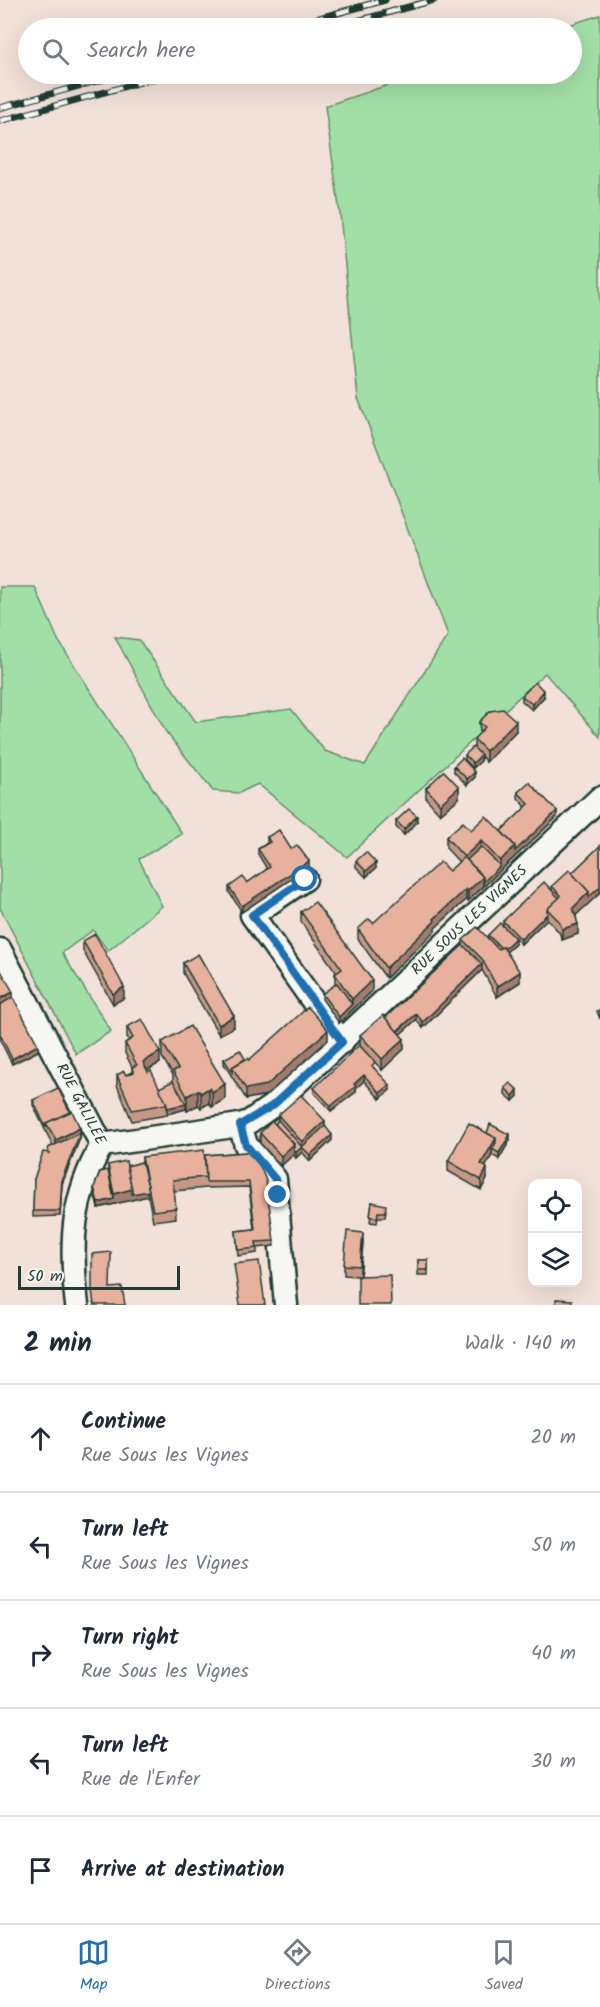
<!DOCTYPE html>
<meta charset="utf-8">
<style>
:root{--surface:#fff;--page:#f2f2f3;--text:#1f2937;--muted:#747a83;--line:#e0e1e3;--accent:#1f6fb2}
body{margin:0;font-family:Kalam,sans-serif;background:var(--page);color:var(--text)}
.controls{position:absolute;right:18px;bottom:18px;display:grid;overflow:hidden;border-radius:12px;box-shadow:0 6px 24px #0002}
.controls button{width:54px;height:54px;display:grid;place-items:center;padding:0;border:0;border-bottom:2px solid var(--line);background:var(--surface);color:var(--text);font:30px sans-serif}
.scale{position:absolute;left:18px;bottom:15px;width:162px;box-sizing:border-box;padding-left:6px;border:3px solid #1f3d34;border-top:0;font-size:16px;line-height:21px;white-space:nowrap;color:#1f3d34;-webkit-text-stroke:4px #f6f6f2;paint-order:stroke}
.stop{position:absolute;width:18px;height:18px;margin:-14px;border:4px solid #1f6fb2;border-radius:50%;background:#fff}
.stop.end{background:#1f6fb2;border-color:#fff;box-shadow:0 2px 6px #0008}
.list{margin:0;padding:0;list-style:none}
h2{display:flex;justify-content:space-between;align-items:center;height:78px;margin:0;padding:0 24px;font-size:26px}
h2 small{font-size:20px;font-weight:400;color:var(--muted)}
.list li{display:grid;grid-template-columns:39px 1fr auto;gap:18px;align-items:center;box-sizing:border-box;height:108px;padding:0 24px;border-top:2px solid var(--line)}
.list b{display:block;font-size:22px;white-space:nowrap}
.list p{margin:0;font-size:20px;white-space:nowrap;color:var(--muted)}
.list em{font-size:20px;font-style:normal;color:var(--muted)}
.icon{flex:none;width:33px;height:33px;fill:none;stroke:currentColor;stroke-width:2;stroke-linecap:round;stroke-linejoin:round}
.map{position:relative;flex:none;width:600px;height:1305px;overflow:hidden}
.search{position:absolute;background:var(--surface);box-shadow:0 6px 24px #0002;left:18px;right:18px;top:18px;height:66px;display:flex;align-items:center;gap:15px;box-sizing:border-box;padding:0 21px;border-radius:33px;color:var(--muted);font-size:22px}
.sheet{height:618px;background:var(--surface)}
nav{display:flex;justify-content:space-around;align-items:center;box-sizing:border-box;height:84px;border-top:2px solid var(--line);background:var(--surface);font-size:16px;color:var(--muted)}
nav a{display:grid;justify-items:center;gap:3px}
nav .on{color:var(--accent)}
.map>svg:first-child{display:block}
.green{fill:#a2dfa6;stroke:#608e6d;stroke-width:1.5}
.lines{fill:none;stroke-linecap:round;stroke-linejoin:round}
.minor-casing{stroke:#1f3d34;stroke-width:27}
.minor{stroke:#f6f6f2;stroke-width:22}
.rail-casing{stroke:#1f3d34;stroke-width:7}
.rail{stroke:#f6f6f2;stroke-width:4.5;stroke-dasharray:14;stroke-linecap:butt}
.wall{fill:#c89887;stroke:#1f3d34;stroke-width:1.5}
.shaded-wall{fill:#a27c6e;stroke:#1f3d34;stroke-width:1.5}
.building{fill:#e8b19d;stroke:#1f3d34;stroke-width:1.5}
.route{stroke:#1f6fb2;stroke-width:8}
.labels{text-anchor:middle;dominant-baseline:central;stroke-width:4.5;stroke-linejoin:round;paint-order:stroke}
.street-label{font-size:15px;fill:#1f3d34;stroke:#f6f6f2}
</style>
<div class="map">
<svg width="600" height="1305" viewBox="0 0 600 1305">
<rect width="100%" height="100%" fill="#f2e1d8"/>
<filter id="ink" filterUnits="userSpaceOnUse"><feTurbulence type="fractalNoise" baseFrequency=".0167" numOctaves="2"/><feDisplacementMap in="SourceGraphic" scale="12" xChannelSelector="R" yChannelSelector="G"/><feConvolveMatrix kernelMatrix="1 2 1 2 8 2 1 2 1" color-interpolation-filters="sRGB"/></filter>
<g filter="url(#ink)">
<g class="green">
<path d="M600,15v722l-55,-64 -198,184 -89,-73 -19,9 -26,-2 -47,-59 -51,-95 24,3 57,82 95,-13 34,42 40,14 83,-130 -90,-237 -18,-184 -15,-108 96,-32h151v-46h-13z"/>
<path d="M0,587h35l23,53 124,194 -43,25 23,47 -54,45 -15,-21 -31,23 49,78 -35,23 -76,-146z"/>
</g>
<g class="lines">
<g class="minor-casing">
<g id="minor">
<path d="M305,879l-53,36 90,127"/>
<path id="s1" d="M0,950l102,195"/>
<path d="M240,1125l6,20 29,34 11,126"/>
<path id="s2" d="M102,1145l138,-20 9,-3 23,-16 328,-308"/>
<path d="M77,1305c-7,-60 -6,-107 25,-160"/>
</g>
</g>
<use href="#minor" class="minor"/>
<g class="rail-casing">
<g id="rail">
<path d="M283,28l102,-28"/>
<path d="M332,28l102,-28"/>
<path d="M0,108l122,-34"/>
<path d="M0,121l170,-47"/>
</g>
</g>
<use href="#rail" class="rail"/>
</g>
<g class="wall">
<path d="M522,696l22,1 -12,13 -10,-9z"/>
<path d="M479,722l37,9 -30,31 -5,-6v5l-8,7 -8,-8v-5l9,-7v-9l6,-6z"/>
<path d="M454,766l21,11 -8,8 -13,-13z"/>
<path d="M426,788l33,10 -19,16 -14,-16z"/>
<path d="M518,792l39,25 -89,84 -2,-1 -31,28v3l-49,47 -28,-39v-10l15,-6 76,-52 10,-9 -13,-14v-11l25,-7 30,1 25,-24 -8,-9z"/>
<path d="M396,821l21,1 -13,13 -8,-8z"/>
<path d="M267,837l24,12 18,18 -67,45 -13,-20v-5l18,-4 20,-14 -9,-15v-5l9,-6z"/>
<path d="M600,846v47l-24,22 2,19 -16,6 -3,-8 -12,-13 -26,25 -18,-18v-5l49,-30v-5l20,-13z"/>
<path d="M356,861l20,7 -10,9 -10,-10z"/>
<path d="M301,912l71,79 -33,32 -17,-24v-5l13,-9v-11l1,-2 -35,-50z"/>
<path d="M488,935l27,9 -9,8 14,30 -23,15 -15,-27 -59,58 -7,-8 -16,14 4,15 -22,21 -22,-24v-11l25,-17 78,-73v-5l25,-2z"/>
<path d="M83,941l41,57 -11,6 -30,-53z"/>
<path d="M183,963l51,64 -15,8 -36,-62z"/>
<path d="M0,969l38,82 -26,13 -12,-24z"/>
<path d="M127,1027l33,36 -13,7 12,18 14,-6v-7l-11,-18v-15l63,57 -13,8 -3,-4 -8,5 -3,-3 -11,6 -1,-2 -19,5v1l-35,6 -15,-36v-10h9l6,-3v-5l-7,-14v-10l4,-3 -2,-3z"/>
<path d="M328,1040l-61,55 -21,4 -22,-35v-5h21l4,1z"/>
<path d="M374,1068l16,22 -10,9 -16,-18 -8,7v4l-25,19 -17,-18v-5l61,-20z"/>
<path d="M505,1088l13,8 -5,5 -8,-7z"/>
<path d="M33,1100l37,12 10,16v10l-18,46 -2,32 -27,1 1,-38 14,-27v-4l5,-2 -20,-41z"/>
<path d="M278,1115l47,11 7,14 -22,21 -8,-9 -6,6 -3,-3 -12,11 -21,-23v-10l15,-9 3,-4z"/>
<path d="M487,1133l23,7 -11,19 -7,-4 -7,12 2,12 -6,11 -33,-19v-10z"/>
<path d="M247,1152l27,89v5l-17,2v5l-19,3 -2,-25 18,-2 -5,-42 -43,1 -32,3 2,27 -23,3 -5,-25 -50,12 -4,-15v-6l14,-17v-5l19,1 15,-4v-5l63,-2z"/>
<path d="M372,1202l14,8 -1,7h-7l-1,6 -7,-1z"/>
<path d="M363,1243l-3,33h-2l-14,-1v-10z"/>
<rect x="418" y="1260" width="10" height="15"/>
</g>
<g class="shaded-wall">
<path d="M544,691v6l-12,13v-6z"/>
<path d="M516,721v10l-30,31v-11z"/>
<path d="M481,755v6l-8,7v-5z"/>
<path d="M475,772v5l-8,8v-6z"/>
<path d="M459,787v11l-19,16v-10z"/>
<path d="M557,811v6l-74,70v-5l17,-16v-5l15,-15z"/>
<path d="M417,816v6l-13,13v-6z"/>
<path d="M481,841v11l-14,13 -3,-8z"/>
<path d="M309,861v6l-67,45v-6z"/>
<path d="M376,863v5l-10,9v-6z"/>
<path d="M483,877v10l-15,14v-10z"/>
<path d="M600,887v6l-27,25v-10l16,-16z"/>
<path d="M466,889v11l-31,28v3l-49,47v-10l48,-49z"/>
<path d="M547,914v5l-26,25v-5z"/>
<path d="M578,924v10l-16,6v-11z"/>
<path d="M515,938v6l-13,12v-6z"/>
<path d="M482,964v6l-59,58v-6z"/>
<path d="M520,972v10l-23,15v-10z"/>
<path d="M372,980v11l-33,32v-6l13,-13v-5z"/>
<path d="M124,987v11l-11,6v-10z"/>
<path d="M13,992v10l-13,8v-11z"/>
<path d="M416,1014v6l-21,19v-5z"/>
<path d="M234,1016v11l-15,8v-10z"/>
<path d="M328,1030v10l-61,55 -21,4v-10z"/>
<path d="M404,1039v10l-22,21v-11z"/>
<path d="M38,1045v6l-26,13v-5z"/>
<path d="M160,1052v11l-17,9v-10z"/>
<path d="M364,1075v6l-8,7v4l-25,19v-5z"/>
<path d="M225,1084v15l-13,8v-15z"/>
<path d="M390,1085v5l-10,9v-6z"/>
<path d="M209,1088v15l-8,5v-15z"/>
<path d="M198,1090v15l-11,6v-15z"/>
<path d="M518,1090v6l-5,5v-5z"/>
<path d="M186,1104v5l-19,5v-6z"/>
<path d="M325,1121v11l-23,15v5l-6,6v-6l6,-5v-5z"/>
<path d="M80,1128v10l-18,46 -2,32 2,-37 -6,-28v-11z"/>
<path d="M332,1135v5l-22,21v-6z"/>
<path d="M510,1135v5l-11,19v-6z"/>
<path d="M496,1138v11h-4v6l-11,20v-11z"/>
<path d="M294,1144v10l-13,12v-10z"/>
<path d="M487,1168v11l-6,11v-10z"/>
<path d="M132,1189l15,2 1,5 -50,12v-5l16,-4v-5z"/>
<path d="M363,1233v10l-3,33v-10z"/>
</g>
<g class="building">
<path d="M535,682l9,9 -12,13 -10,-8z"/>
<path d="M503,709l13,12 -30,30 -12,-12 11,-12 -6,-5 11,-11z"/>
<path d="M473,747l8,8 -8,8 -8,-8z"/>
<path d="M462,758l13,14 -8,7 -13,-13z"/>
<path d="M444,771l15,16 -19,17 -14,-16z"/>
<path d="M529,782l28,29 -42,40v-5l-14,-15 28,-27 -11,-12z"/>
<path d="M409,809l8,7 -13,13 -8,-8z"/>
<path d="M486,816l29,30 -15,15 -19,-20 -17,16 -18,-20 17,-15 8,8z"/>
<path d="M279,830l12,19 6,-4 12,16 -67,45 -13,-19 14,-10 4,6 23,-16 -12,-18 12,-7 -3,-5z"/>
<path d="M600,846v41l-11,10v-5l-17,-19z"/>
<path d="M481,847l19,19 -17,16v-5l-16,-17z"/>
<path d="M366,852l10,11 -10,8 -10,-10z"/>
<path d="M464,857l19,20 -15,14 -2,-2 -32,30 1,2 -49,47 -28,-39 11,-10 4,4 67,-61 9,9z"/>
<path d="M569,870l20,22 -16,16 5,16 -16,5 -3,-8 -12,-12 14,-13 -9,-10z"/>
<path d="M544,882l15,16 -12,11v5l-26,25 -18,-18z"/>
<path d="M315,902l57,78 -20,19 -17,-25 7,-5 -41,-57z"/>
<path d="M500,923l15,15 -11,11 -1,-2 -2,1 -13,-13z"/>
<path d="M477,927l21,22 5,-2 17,25 -23,15 -15,-28 -19,-19z"/>
<path d="M95,934l29,53 -11,7 -30,-53z"/>
<path d="M463,945l19,19 -59,58 -7,-8 -19,17 -12,-13z"/>
<path d="M198,954l36,62 -15,9 -36,-62z"/>
<path d="M0,969l13,23 -13,7z"/>
<path d="M337,983l15,21 -13,13 -17,-23z"/>
<path d="M13,997l25,48 -26,14 -12,-25v-29z"/>
<path d="M308,1007l20,23 -61,55 -21,4 -14,-22 16,-9 1,2z"/>
<path d="M600,1010v9l-3,-8z"/>
<path d="M383,1015l21,24 -22,20 -22,-24z"/>
<path d="M142,1019l18,33 -17,10 5,10 3,-2 16,34 -35,6 -15,-35 7,-4 2,4 8,-3 -2,-5 5,-2 -12,-22 8,-5 -6,-11z"/>
<path d="M190,1026l35,58 -13,8 -3,-4 -8,5 -3,-3 -11,6 -14,-25 5,-2 -16,-27z"/>
<path d="M359,1045l16,17 -3,4 18,19 -10,8 -16,-18 -10,9 2,2 -25,20 -17,-18z"/>
<path d="M240,1050l5,9 -13,8v5l-8,-13z"/>
<path d="M173,1081l13,23 -19,4v-4l-8,-16z"/>
<path d="M510,1083l8,7 -5,6 -8,-8z"/>
<path d="M58,1088l12,24 -24,11v5l-13,-28z"/>
<path d="M301,1095l24,26 -23,21 -24,-27z"/>
<path d="M72,1111l8,17 -24,12 -10,-17z"/>
<path d="M278,1120l24,27 -6,5 -2,-2v-6l-19,-20z"/>
<path d="M272,1121l22,23 -13,12 -21,-23z"/>
<path d="M469,1123l27,15 -15,26 6,4 -6,12 -33,-19z"/>
<path d="M490,1124l20,11 -11,18 -7,-4 4,-6v-5l-9,-5z"/>
<path d="M325,1126l7,9 -22,20 -8,-8z"/>
<path d="M80,1133l-18,46 -2,32h-27l1,-32 9,-27 6,1 -1,-5z"/>
<path d="M204,1150l2,27 -33,3 3,28 -23,3 -11,-54z"/>
<path d="M247,1152l12,11 7,18 8,60 -18,1 1,6 -19,2 -2,-19 19,-2 -6,-47h-43l-1,-27z"/>
<path d="M126,1161l6,28 -18,5 -6,-29z"/>
<path d="M142,1162l7,29 -17,3v-5l-5,-23z"/>
<path d="M108,1170l6,29 -16,4 -4,-16 6,-15z"/>
<path d="M372,1202l14,3 -1,7h-7l-1,6 -7,-2z"/>
<path d="M347,1231l16,2 -3,33 -16,-1z"/>
<path d="M111,1252l-1,36 12,-1 3,18h-31l-2,-15v-36z"/>
<rect x="418" y="1260" width="10" height="10"/>
<path d="M259,1261l6,44h-25l-6,-41z"/>
<path d="M390,1275l1,30h-33v-29z"/>
<path d="M556,1299l16,1 -1,5h-15z"/>
</g>
</g>
<g class="lines" filter="url(#ink)">
<path class="route" d="M278,1195l-3,-16 -29,-34 -6,-20 32,-19 70,-64 -90,-127 53,-36"/>
</g>
<g class="labels">
<g class="street-label">
<text stroke="none"><textPath href="#s2" startOffset="448">RUE SOUS LES VIGNES</textPath></text>
<text stroke="none"><textPath href="#s1" startOffset="174">RUE GALILÉE</textPath></text>
</g>
</g>
</svg>
<div class="controls">
<button><svg class="icon" aria-label="locate" viewBox="0 0 24 24"><circle cx="12" cy="12" r="6"/><path d="M12 2v4M12 18v4M2 12h4M18 12h4"/></svg></button>
<button><svg class="icon" aria-label="layers" viewBox="0 0 24 24"><path d="M12 4l9 5-9 5-9-5zM3 14l9 5 9-5"/></svg></button>
</div>
<div class="scale">50 m</div>
<div class="stop" style="left:305px;top:879px"></div>
<div class="stop end" style="left:278px;top:1195px"></div>
<div class="search"><svg class="icon" aria-label="search" viewBox="0 0 24 24"><circle cx="10" cy="10" r="6"/><path d="M15 15l6 6"/></svg>Search here</div>
</div>
<section class="sheet">
<h2>2 min<small>Walk · 140 m</small></h2>
<ul class="list">
<li><svg class="icon" aria-label="ahead" viewBox="0 0 24 24"><path d="M12 20V5M6 11l6-6 6 6"/></svg><div><b>Continue</b><p>Rue Sous les Vignes</p></div><em>20 m</em></li>
<li><svg class="icon" aria-label="left" viewBox="0 0 24 24"><path d="M17 20v-9H6M10 6l-5 5 5 5"/></svg><div><b>Turn left</b><p>Rue Sous les Vignes</p></div><em>50 m</em></li>
<li><svg class="icon" aria-label="right" viewBox="0 0 24 24"><path d="M7 20v-9h11M14 6l5 5-5 5"/></svg><div><b>Turn right</b><p>Rue Sous les Vignes</p></div><em>40 m</em></li>
<li><svg class="icon" aria-label="left" viewBox="0 0 24 24"><path d="M17 20v-9H6M10 6l-5 5 5 5"/></svg><div><b>Turn left</b><p>Rue de l'Enfer</p></div><em>30 m</em></li>
<li><svg class="icon" aria-label="arrive" viewBox="0 0 24 24"><path d="M6 21V4h12l-3 4 3 4H6"/></svg><div><b>Arrive at destination</b></div></li>
</ul>
</section>
<nav>
<a class="on"><svg class="icon" aria-label="map" viewBox="0 0 24 24"><path d="M3 6l6-2 6 2 6-2v14l-6 2-6-2-6 2zM9 4v14M15 6v14"/></svg>Map</a>
<a><svg class="icon" aria-label="directions" viewBox="0 0 24 24"><path d="M12 3l9 9-9 9-9-9zM9 14v-3h6M13 9l2 2-2 2"/></svg>Directions</a>
<a><svg class="icon" aria-label="saved" viewBox="0 0 24 24"><path d="M7 4h10v16l-5-4-5 4z"/></svg>Saved</a>
</nav>
